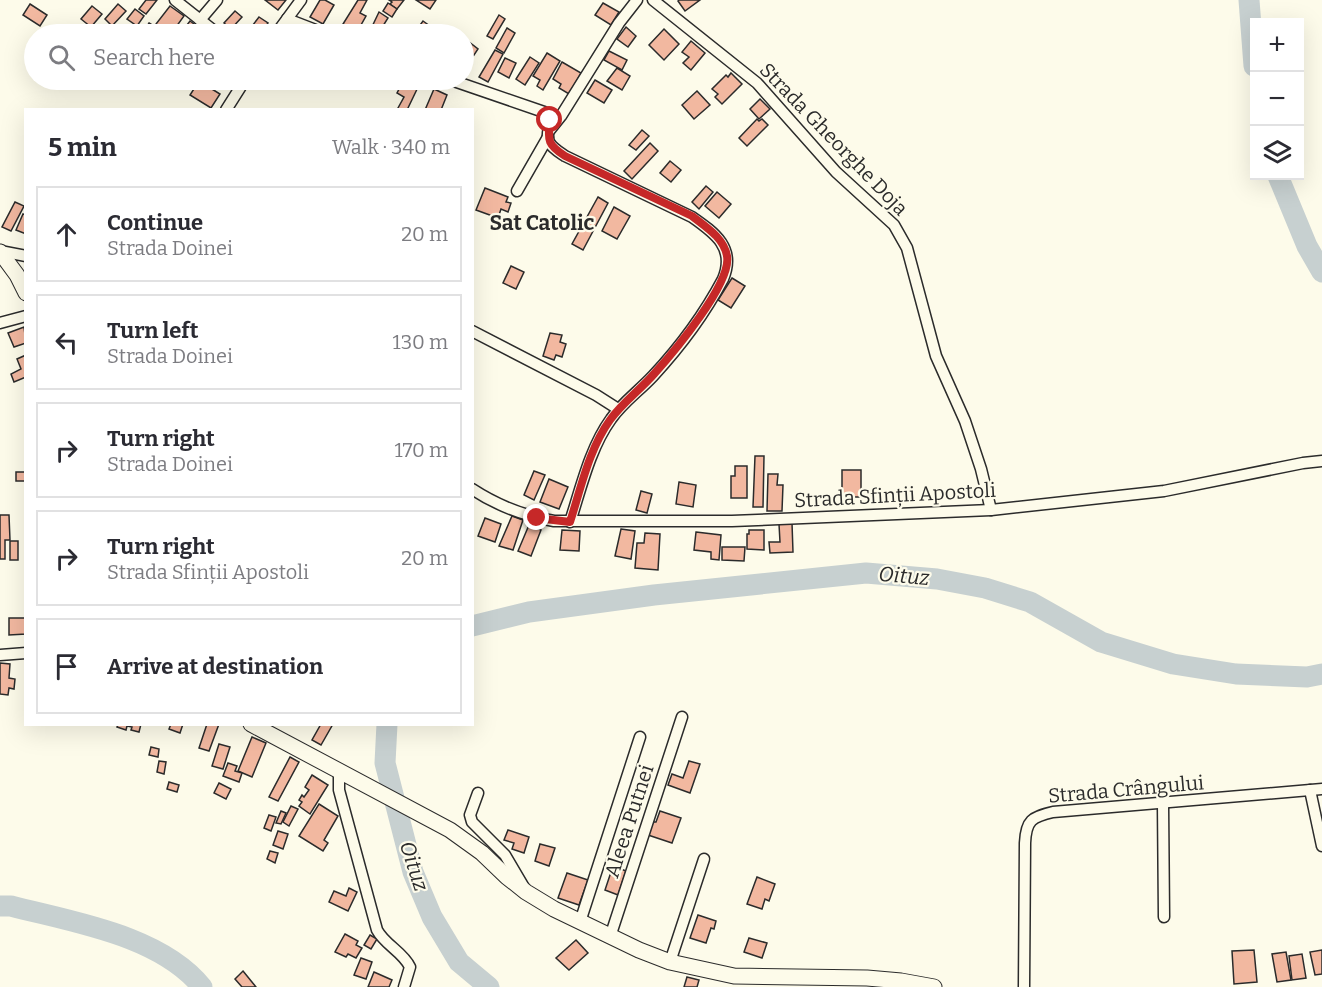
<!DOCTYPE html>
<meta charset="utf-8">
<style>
:root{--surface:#fff;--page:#f2f2f3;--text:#2b2b33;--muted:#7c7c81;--line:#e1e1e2}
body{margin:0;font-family:Bitter,serif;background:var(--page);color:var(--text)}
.controls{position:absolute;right:18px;top:18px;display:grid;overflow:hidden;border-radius:0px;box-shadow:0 6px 24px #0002}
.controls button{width:54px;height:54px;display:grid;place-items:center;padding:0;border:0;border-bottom:2px solid var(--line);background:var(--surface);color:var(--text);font:30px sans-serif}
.stop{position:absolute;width:18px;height:18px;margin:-14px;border:4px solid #c62828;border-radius:50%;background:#fff}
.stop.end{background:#c62828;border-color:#fff;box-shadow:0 2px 6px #0008}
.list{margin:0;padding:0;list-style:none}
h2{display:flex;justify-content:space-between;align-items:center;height:78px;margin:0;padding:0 24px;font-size:26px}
h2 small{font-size:20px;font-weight:400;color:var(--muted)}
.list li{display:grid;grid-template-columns:39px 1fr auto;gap:18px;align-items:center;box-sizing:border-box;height:96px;margin:0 12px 12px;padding:0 12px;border:2px solid var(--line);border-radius:0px}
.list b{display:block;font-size:22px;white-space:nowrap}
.list p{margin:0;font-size:20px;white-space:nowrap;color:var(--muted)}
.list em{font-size:20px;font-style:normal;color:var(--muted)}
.icon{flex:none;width:33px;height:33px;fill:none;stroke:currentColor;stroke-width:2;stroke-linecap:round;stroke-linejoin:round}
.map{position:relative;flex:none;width:1322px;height:987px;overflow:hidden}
.search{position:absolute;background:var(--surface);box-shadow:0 6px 24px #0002;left:24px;top:24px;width:450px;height:66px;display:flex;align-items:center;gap:15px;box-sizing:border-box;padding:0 21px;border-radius:33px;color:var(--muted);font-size:22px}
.panel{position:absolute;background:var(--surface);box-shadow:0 6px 24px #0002;left:24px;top:108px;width:450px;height:618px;border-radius:0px}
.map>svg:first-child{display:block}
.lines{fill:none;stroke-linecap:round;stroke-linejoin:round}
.river{stroke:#c7d0d0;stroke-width:21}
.building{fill:#f2b8a0;stroke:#2b2b2b;stroke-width:1.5}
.street-casing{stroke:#2b2b2b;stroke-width:13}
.secondary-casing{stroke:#2b2b2b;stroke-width:17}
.street{stroke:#fdfbea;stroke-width:10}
.secondary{stroke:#fdfbea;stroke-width:15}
.route{stroke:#c62828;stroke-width:8}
.labels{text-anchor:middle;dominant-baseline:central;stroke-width:4.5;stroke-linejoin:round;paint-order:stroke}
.street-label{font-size:20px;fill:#2b2b2b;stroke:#fdfbea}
.neighbourhood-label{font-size:21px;font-weight:bold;fill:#2b2b2b;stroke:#fdfbea}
.water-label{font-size:21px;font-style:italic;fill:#2b2b2b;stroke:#fdfbea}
</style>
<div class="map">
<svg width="1322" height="987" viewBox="0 0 1322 987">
<rect width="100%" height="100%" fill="#fdfbea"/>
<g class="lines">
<g class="river">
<path d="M1249,0l5,66"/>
<path d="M1278,176l29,70 15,26"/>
<path d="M472,626l57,-14 125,-17 212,-22 71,6 48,9 45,14 71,40 72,22 63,10 71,3 15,-3"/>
<path d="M387,724l-2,39 28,109 19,45 27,45 30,25"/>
<path d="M0,906h11c61,16 149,29 191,81"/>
</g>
</g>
<g class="building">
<path d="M146,0h11l-11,14 -7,-5z"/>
<path d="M265,0h21l-8,10z"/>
<path d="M320,0h5l9,5 -11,19 -13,-7z"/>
<path d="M358,0h9l-7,13 6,3 -9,16 -14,-8z"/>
<path d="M389,0h15l-7,9 -7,-5 2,-2z"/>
<path d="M416,0h20l-6,9z"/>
<path d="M679,0h21l-15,11 -7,-10z"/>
<path d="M388,3l9,6 -5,8 -9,-6z"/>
<path d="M603,3l16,9 -8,13 -16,-10z"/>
<path d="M30,4l17,11 -7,11 -17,-11z"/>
<path d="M118,4l8,7 -14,15 -7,-7z"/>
<path d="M92,6l10,8 -11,13 -10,-8z"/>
<path d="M170,6l14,10 -13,18 -15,-10z"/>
<path d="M135,9l9,7 -7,10 -10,-7z"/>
<path d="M235,11l7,6 -11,12 -7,-6z"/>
<path d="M379,12l9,6 -10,16h-17l3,-4 5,3z"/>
<path d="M499,15l6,4 -12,20 -6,-3z"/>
<path d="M259,17l9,6 -8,11h-14z"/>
<path d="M190,21l8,6 -6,7h-12z"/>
<path d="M423,21l11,8 -2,3 -8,-5 -5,7 -4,-2z"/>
<path d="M149,23l11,7 -2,4h-8l-6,-3z"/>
<path d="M626,27l10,9 -8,11 -11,-8z"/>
<path d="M507,28l8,5 -11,20 -8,-5z"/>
<path d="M664,29l15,15 -15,16 -15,-15z"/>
<path d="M464,38l14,11 -12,18 -2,-2z"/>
<path d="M691,41l14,12 -14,17 -8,-7 6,-6 -7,-5z"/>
<path d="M495,50l8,4 -15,28 -9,-5z"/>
<path d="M609,51l18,9 -5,10 -18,-10z"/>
<path d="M547,53l13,8 -17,29 -6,-4 3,-6 -7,-4z"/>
<path d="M530,57l9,6 -14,22 -9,-6z"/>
<path d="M505,58l11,5 -7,15 -11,-6z"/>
<path d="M562,62l19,11 -12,21 -10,-6 2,-4 -8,-5z"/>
<path d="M617,68l13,8 -8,14 -15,-9z"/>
<path d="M731,73l11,11 -20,20 -7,-7 3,-3 -6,-5 14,-14 2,2z"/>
<path d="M404,80h9l7,3 -13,27h-6l-3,-2 6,-11 -7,-4z"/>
<path d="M595,80l17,10 -8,13 -17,-10z"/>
<path d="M199,81l21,13 -9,14 -21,-13z"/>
<path d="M434,89l13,6 -6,15h-16z"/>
<path d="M697,91l13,14 -16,14 -12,-14z"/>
<path d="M760,99l10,10 -11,10 -9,-10z"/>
<path d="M757,119l2,2 3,-2 6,6 -21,21 -8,-8z"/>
<path d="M642,130l7,6 -13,14 -7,-5z"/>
<path d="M650,143l8,8 -26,28 -8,-8z"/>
<path d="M670,161l11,9 -10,12 -11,-9z"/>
<path d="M706,186l7,6 -14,17 -7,-7z"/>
<path d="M485,188l23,9 -2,5 5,1 -3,9 -7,-3 -3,9 -22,-8z"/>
<path d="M717,192l14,12 -12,14 -14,-12z"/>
<path d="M598,197l10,6 -25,47 -11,-6z"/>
<path d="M15,202l9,4 -13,25 -9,-4z"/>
<path d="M614,207l16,9 -13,23 -15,-8z"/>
<path d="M23,214l3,1v19l-10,-4z"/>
<path d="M511,266l13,6 -8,17 -13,-6z"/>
<path d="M732,278l13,8 -14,22 -13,-8z"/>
<path d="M24,327l2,16 -12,4 -6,-14z"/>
<path d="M550,333l12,2 -2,7 6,2 -4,13 -6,-2 -2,5 -11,-4z"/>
<path d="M26,355v22l-12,5 -3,-8 10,-5 -4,-10z"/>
<path d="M755,456h9l-1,51h-10z"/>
<path d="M735,466h12v32h-16v-22h4z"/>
<rect x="842" y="470" width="19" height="27"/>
<path d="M534,471l11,4 -11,25 -10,-5z"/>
<rect x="16" y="472" width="10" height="9"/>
<path d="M768,474h10l-1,11h6l-1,26h-15z"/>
<path d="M549,479l19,8 -9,22 -19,-7z"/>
<path d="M679,482l17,3 -3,22 -17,-3z"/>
<path d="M641,491l11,3 -5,19 -11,-3z"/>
<path d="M0,515h9l1,25h-5v19h-5z"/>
<path d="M512,516l11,4 -10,30 -14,-4z"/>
<path d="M485,518l16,6 -6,18 -17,-6z"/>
<path d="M792,523l1,29 -23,1 -1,-11h11l-1,-18z"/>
<path d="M529,525l12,5 -10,26 -13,-5z"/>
<path d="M621,529l14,2 -4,28 -16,-3z"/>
<path d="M562,530l18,1 -1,20 -19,-1z"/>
<path d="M749,530h15v20l-17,-1v-15h2z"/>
<path d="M696,532l25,3 -2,25 -8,-1v-7l-17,-2z"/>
<path d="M645,533l15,1 -2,36 -23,-2 2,-25h7z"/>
<rect x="10" y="541" width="8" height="19"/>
<path d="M722,547h23l-1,14 -22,-1z"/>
<path d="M9,618h17v16l-17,1z"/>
<path d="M0,663l10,1 -1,14 6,1 -1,10 -5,-1 -1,7 -8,-1z"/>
<path d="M118,724h23l-2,8 -8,-2 1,-3 -5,-1 -1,4 -9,-3z"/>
<path d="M171,724h12l-3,9 -11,-4z"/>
<path d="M207,724h12l-10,27 -10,-3z"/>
<path d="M321,724h12l-12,21 -9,-5z"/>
<path d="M252,737l14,6 -14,34 -14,-6z"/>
<path d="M219,744l11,3 -7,22 -11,-3z"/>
<path d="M151,747l8,2 -1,8 -9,-2z"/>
<path d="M290,757l9,5 -21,39 -9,-4z"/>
<path d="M159,761l7,1 -2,12 -7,-2z"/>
<path d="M689,761l11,3 -10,29 -22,-8 4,-11 11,4z"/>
<path d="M228,763l9,3 -2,5 7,2 -3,9 -16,-6z"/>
<path d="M312,775l16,10 -18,29 -11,-8 3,-4 -3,-2 3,-5 2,2 5,-7 -4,-3z"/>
<path d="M169,782l10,3 -2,7 -10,-3z"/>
<path d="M219,783l12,6 -5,10 -12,-6z"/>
<path d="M319,804l19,12 -14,24 4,3 -5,8 -24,-15z"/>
<path d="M291,806l7,3 -9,17 -6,-4z"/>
<path d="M281,811l5,2 -5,11 -5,-1z"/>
<path d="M660,811l21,7 -9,25 -24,-8 5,-13h3z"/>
<path d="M269,815l7,2 -5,14 -7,-3z"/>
<path d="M508,830l21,7 -5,16 -12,-4 2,-6 -10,-3z"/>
<path d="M278,831l10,3 -5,15 -10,-4z"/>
<path d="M540,844l15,4 -6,18 -14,-5z"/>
<path d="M270,851l8,2 -3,10 -8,-4z"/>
<path d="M613,866l13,5 -8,24 -13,-5z"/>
<path d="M567,873l21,7 -9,25 -21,-7z"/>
<path d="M757,877l18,7 -6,17 -4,-2 -3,10 -15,-5z"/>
<path d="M349,888l8,4 -9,19 -19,-9 5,-11 12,5z"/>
<path d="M698,915l18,6 -2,8 -3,-1 -5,15 -16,-5z"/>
<path d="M345,934l13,7 -2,4 6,3 -6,10 -8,-4 -2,3 -11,-5z"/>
<path d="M370,935l7,4 -6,10 -7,-4z"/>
<path d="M749,938l18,5 -5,15 -18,-6z"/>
<path d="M576,940l12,13 -19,17 -13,-12z"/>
<path d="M1254,950l3,32 -23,2 -2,-33z"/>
<path d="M1322,950v24l-7,1 -5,-23z"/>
<path d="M1286,952l5,28 -14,2 -5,-28z"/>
<path d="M1302,954l4,24 -14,2 -3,-24z"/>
<path d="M361,958l11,4 -6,17 -12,-4z"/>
<path d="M243,971l13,16h-14l-7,-8z"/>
<path d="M374,972l18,8 -3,7h-21z"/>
<path d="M687,977l12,3 -2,7h-13z"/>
</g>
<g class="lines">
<g class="street-casing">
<g id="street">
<path d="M175,0l43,34"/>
<path d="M653,0l104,83 79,89 58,53 13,23 29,108 29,65 16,48 10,41"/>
<path d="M287,19l39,15"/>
<path d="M200,20l17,-20"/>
<path d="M276,34l25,-34"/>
<path d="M451,80l93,32c12,9 0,19 5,30 3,6 10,10 16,14l127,61c23,16 44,31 31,62 -18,34 -44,69 -70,97 -14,15 -31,27 -42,43 -21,29 -30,69 -41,103"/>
<path d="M226,110l19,-30"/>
<path d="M549,131l12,-15 58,-93 18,-23"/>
<path d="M517,191l31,-54"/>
<path d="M0,251l26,5"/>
<path d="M0,323l26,-7"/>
<path d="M472,331l124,64 22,14"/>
<path d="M472,489c26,17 52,27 82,32h178l259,-11 173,-19 139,-28 19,-2"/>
<path d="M0,655l26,-2"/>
<path d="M339,771v19l38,140c8,15 26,22 33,37l-6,20"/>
<path d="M1310,790l12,56"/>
<path d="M478,793l-8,22 2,7 33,33 20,34"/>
<path d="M1163,804l1,113"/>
<path d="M580,922l60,-185"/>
<path d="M610,937l72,-220"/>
<path d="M670,962l34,-103"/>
<path d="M1024,987l1,-144c1,-23 7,-26 28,-31l269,-23"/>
</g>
</g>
<g class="secondary-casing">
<g id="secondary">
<path d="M0,252l17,23 9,18"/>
<path d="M251,724l199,106 32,23 25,24 19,15 28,17 85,41 31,12 64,14 133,2 34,3 33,6"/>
</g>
</g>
<use href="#street" class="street"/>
<use href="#secondary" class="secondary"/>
</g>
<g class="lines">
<path class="route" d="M537,518l33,4c11,-34 19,-73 40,-102 12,-17 30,-30 44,-46 19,-21 78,-91 73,-118 -3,-18 -21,-29 -35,-40l-127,-60c-18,-12 -17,-15 -15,-36"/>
</g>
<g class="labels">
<g class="street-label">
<text transform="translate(834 139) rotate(46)">Strada Gheorghe Doja</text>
<text transform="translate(895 495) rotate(-3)">Strada Sfinții Apostoli</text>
<text transform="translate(1126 789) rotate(-5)">Strada Crângului</text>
<text transform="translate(629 821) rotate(-72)">Aleea Putnei</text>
</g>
<g class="neighbourhood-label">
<text x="542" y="223">Sat Catolic</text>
</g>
<g class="water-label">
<text transform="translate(904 576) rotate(5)">Oituz</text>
<text transform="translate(414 866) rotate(72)">Oituz</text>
</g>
</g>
</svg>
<div class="controls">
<button>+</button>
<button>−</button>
<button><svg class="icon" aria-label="layers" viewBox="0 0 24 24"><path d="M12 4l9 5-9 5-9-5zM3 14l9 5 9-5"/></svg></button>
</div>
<div class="stop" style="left:550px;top:120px"></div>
<div class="stop end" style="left:537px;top:518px"></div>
<div class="search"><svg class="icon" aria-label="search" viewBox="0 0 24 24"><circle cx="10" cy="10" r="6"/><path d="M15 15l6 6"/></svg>Search here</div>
<section class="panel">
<h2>5 min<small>Walk · 340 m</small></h2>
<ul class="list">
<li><svg class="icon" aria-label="ahead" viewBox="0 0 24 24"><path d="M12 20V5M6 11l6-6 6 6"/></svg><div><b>Continue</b><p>Strada Doinei</p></div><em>20 m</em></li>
<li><svg class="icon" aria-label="left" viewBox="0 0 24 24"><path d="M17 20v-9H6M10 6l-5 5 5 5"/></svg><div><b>Turn left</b><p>Strada Doinei</p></div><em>130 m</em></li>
<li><svg class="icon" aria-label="right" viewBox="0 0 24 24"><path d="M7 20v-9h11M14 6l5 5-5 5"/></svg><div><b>Turn right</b><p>Strada Doinei</p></div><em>170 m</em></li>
<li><svg class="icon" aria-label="right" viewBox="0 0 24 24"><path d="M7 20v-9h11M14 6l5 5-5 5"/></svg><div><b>Turn right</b><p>Strada Sfinții Apostoli</p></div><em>20 m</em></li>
<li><svg class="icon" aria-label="arrive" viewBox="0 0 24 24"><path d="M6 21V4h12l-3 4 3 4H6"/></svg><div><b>Arrive at destination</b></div></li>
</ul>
</section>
</div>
